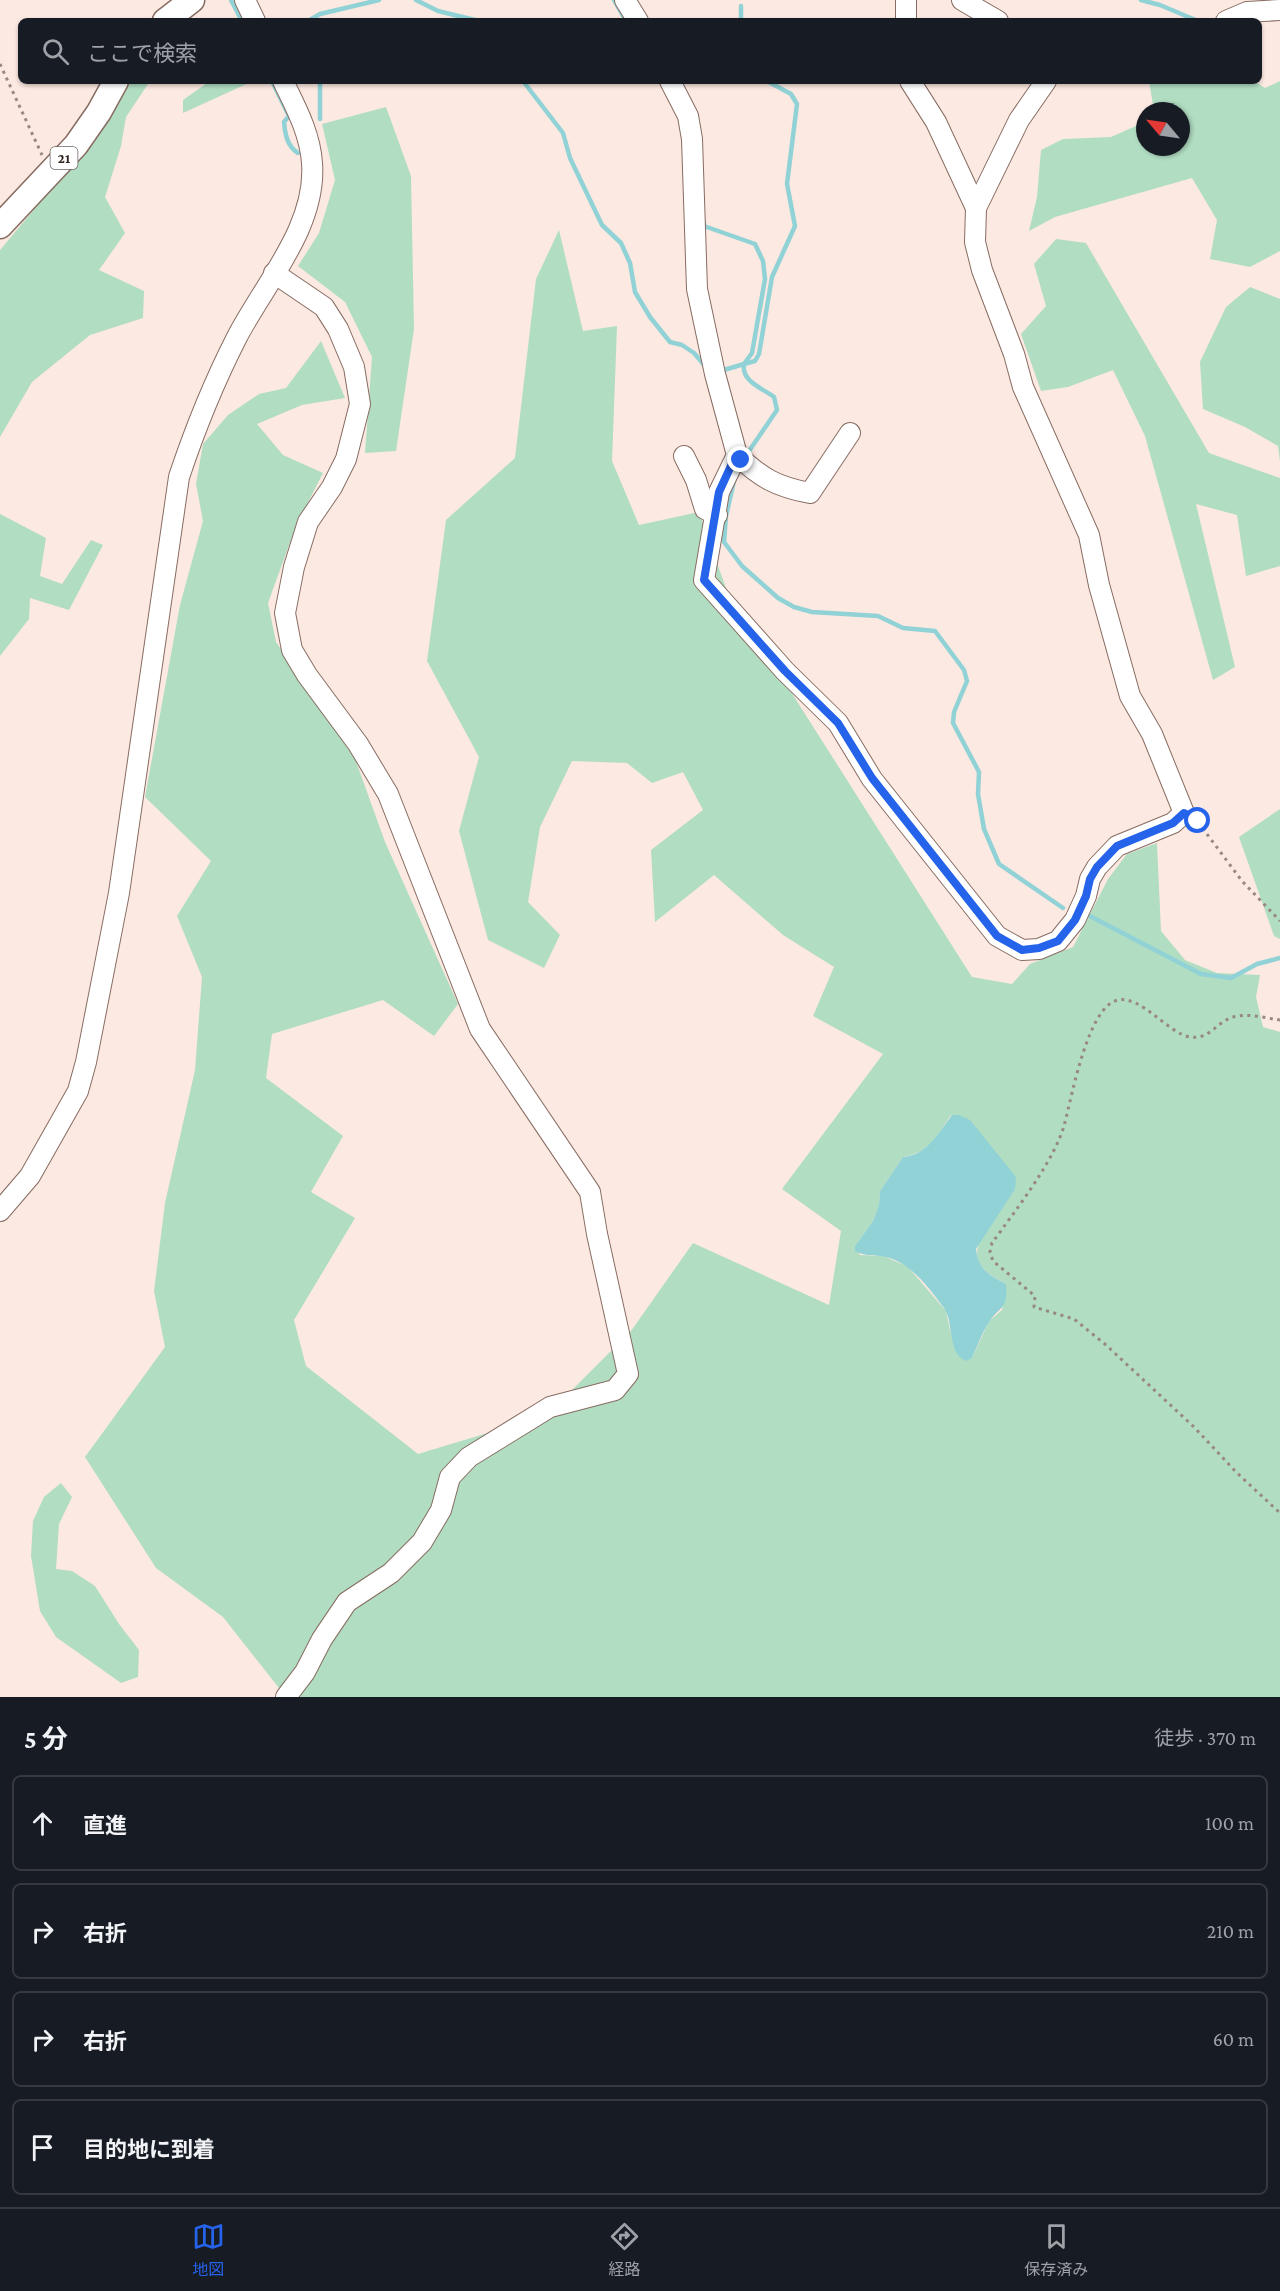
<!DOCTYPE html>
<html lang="ja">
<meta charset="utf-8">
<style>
:root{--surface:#171b24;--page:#20242c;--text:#f1f3f6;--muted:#9ea1a6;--line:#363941;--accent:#2563eb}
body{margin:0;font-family:"Crimson Pro","Noto Sans JP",serif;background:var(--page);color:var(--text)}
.compass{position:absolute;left:1136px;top:102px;width:54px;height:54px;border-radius:50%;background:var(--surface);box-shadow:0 2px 4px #0004;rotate:299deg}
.stop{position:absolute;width:18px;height:18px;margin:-14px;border:4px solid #2563eb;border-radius:50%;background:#fff}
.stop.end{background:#2563eb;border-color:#fff;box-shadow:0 2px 6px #0008}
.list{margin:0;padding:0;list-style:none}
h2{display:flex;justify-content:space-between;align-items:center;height:78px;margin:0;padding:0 24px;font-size:26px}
h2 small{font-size:20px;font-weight:400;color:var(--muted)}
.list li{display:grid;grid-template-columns:39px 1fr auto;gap:18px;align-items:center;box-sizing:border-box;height:96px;margin:0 12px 12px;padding:0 12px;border:2px solid var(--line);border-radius:9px}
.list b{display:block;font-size:22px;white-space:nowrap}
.list em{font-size:20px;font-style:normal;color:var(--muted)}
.icon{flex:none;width:33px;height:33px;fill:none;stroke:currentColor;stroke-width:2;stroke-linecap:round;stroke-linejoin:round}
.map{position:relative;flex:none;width:1280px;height:1697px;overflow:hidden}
.search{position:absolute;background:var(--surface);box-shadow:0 2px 4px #0004;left:18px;right:18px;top:18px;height:66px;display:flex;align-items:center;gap:15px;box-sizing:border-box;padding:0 21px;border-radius:9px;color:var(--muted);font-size:22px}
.sheet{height:510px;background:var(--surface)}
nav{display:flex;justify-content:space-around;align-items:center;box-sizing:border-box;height:84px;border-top:2px solid var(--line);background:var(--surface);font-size:16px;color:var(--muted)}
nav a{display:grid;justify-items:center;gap:3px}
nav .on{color:var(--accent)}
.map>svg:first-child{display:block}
.green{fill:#b1ddc2;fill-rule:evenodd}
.water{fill:#90d2d5}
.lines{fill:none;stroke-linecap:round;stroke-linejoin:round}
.stream{stroke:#90d2d5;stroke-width:4.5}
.minor-casing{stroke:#876c61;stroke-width:22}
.major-casing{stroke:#876c61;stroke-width:27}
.path{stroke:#988883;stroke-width:3;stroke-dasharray:3 4.5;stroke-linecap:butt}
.minor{stroke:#fff;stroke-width:20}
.major{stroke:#fff;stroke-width:24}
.route{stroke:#2563eb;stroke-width:8}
.labels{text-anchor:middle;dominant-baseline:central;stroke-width:4.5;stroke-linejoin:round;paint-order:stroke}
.shield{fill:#fff;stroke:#6d6462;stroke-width:1.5}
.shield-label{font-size:14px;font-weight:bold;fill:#2e221e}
</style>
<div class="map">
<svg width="1280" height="1697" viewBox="0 0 1280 1697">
<rect width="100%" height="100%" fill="#fce9e2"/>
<g class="green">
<path d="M131,81h19l-24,36 -5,29 -16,51 20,36 -26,37 45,21 -1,27 -53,17 -58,47 -32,55v-187l109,-130z"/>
<path d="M210,81h43l-70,32v-13z"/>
<path d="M1149,81h105l11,7 15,-7v170l-30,16 -40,-8 7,-39 -25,-42 -137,39 -26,14 8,-34 4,-47 22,-11 48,-2 34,-15v25h36v-36h-27z"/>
<path d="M386,107l25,69 3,153 -18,122 -31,2 7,-96 -27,-55 -47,-36 21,-33 16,-53 -13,-56z"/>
<path d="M559,230l24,101 34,-5 -5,135 27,64 60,-13 28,79 245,386 40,7 18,-20 43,-17 35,-68 19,-25 30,-11 4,88 24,29 32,13 43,2 -4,22 7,30 17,5v665h-994l-63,-80 -67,-49 -71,-111 80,-110 -11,-56 11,-88 30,-133 7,-93 -25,-61 34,-55 -66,-64 35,-192 23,-84 -7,-37 7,-40 25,-29 31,-21 27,-6 35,-47 24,57 -43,7 -45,19 26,31 40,18 -27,53 -28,77 8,39 77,111 32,89 73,162 -24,32 -51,-36 -111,34 -6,44 77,58 -32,56 44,26 -61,102 12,46 112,88 129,-39 84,-84 62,-88 136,62 12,-74 -59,-42 101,-135 -70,-38 21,-49 -51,-32 -69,-60 -59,47 -4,-72 52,-40 -20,-38 -31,11 -25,-20 -55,-2 -32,66 -12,75 32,33 -16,33 -56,-28 -29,-109 20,-74 -52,-96 19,-141 69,-62 21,-179zM951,1115l29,127c-11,21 10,34 26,42l-4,26 -13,11 -17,37 -18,-10 -8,-37 -38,-44 -24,-11 -24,-1 -5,-9 18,-25 6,-16 1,-14 23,-34c26,-4 34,-22 48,-42z"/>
<path d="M1056,239l30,4 123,210 71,25v88l-34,10 -9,-61 -41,-11 39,163 -22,13 -68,-244 -32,-66 -45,17 -27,4 -20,-57 25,-28 -12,-42z"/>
<path d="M1250,287l30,12v162l-2,-15 -33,-19 -42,-18 -3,-47 26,-55z"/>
<path d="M0,514l46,24 -6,38 22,8 29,-44 12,5 -34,65 -39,-12 -1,21 -29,37z"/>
<path d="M1280,809v130l-6,-3 -35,-99z"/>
<path d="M61,1483l11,14 -13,27 -3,45 16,2 23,15 24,38 20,26 -1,27 -17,6 -65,-46 -16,-26 -9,-55 2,-35 11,-24z"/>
</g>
<path class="water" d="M952,1115h7l11,5 46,57 -1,12 -39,60c2,20 14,27 30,35 2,27 -6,21 -17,38 -7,11 -12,25 -17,36l-6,3c-20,-9 -11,-37 -22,-53 -15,-20 -33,-45 -58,-51 -11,-3 -21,0 -31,-6v-5l18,-25 6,-16 1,-14 23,-34c24,-2 35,-24 49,-42z"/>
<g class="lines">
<g class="stream">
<path d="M231,0l11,21"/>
<path d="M416,0l22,11 41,10"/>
<path d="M614,0l12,21"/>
<path d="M1141,0l19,5 38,16"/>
<path d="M308,21l12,-7 59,-14"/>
<path d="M741,21v-15"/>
<path d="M272,81l17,35 -5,6c1,12 3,24 14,31"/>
<path d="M320,81v38"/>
<path d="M523,81l40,52 7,25 32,67 19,18 9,20 5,29 15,25 20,25 12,3 12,8 12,14"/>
<path d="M704,223v3l51,18 8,17 2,18 -13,74 -8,11"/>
<path d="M744,364l11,-3 4,-7 13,-77 23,-51 -8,-42 10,-80 -6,-10 -24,-13"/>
<path d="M720,370h4l20,-6c-3,17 18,24 30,33l3,13 -32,47"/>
<path d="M734,481l-8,35 -2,26 18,24 36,32 16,9 18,5 66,4 25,12 32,3 29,39 3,11 -13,31 -1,11 26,49 -1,22 6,35 15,35 64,44"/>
<path d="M1086,914l115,60 30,4 26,-14 23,-6"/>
</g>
<g class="minor-casing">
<g id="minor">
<path d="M245,0l10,21"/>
<path d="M625,0l13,21"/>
<path d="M906,0v21"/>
<path d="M962,0l36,21"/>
<path d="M1226,21l21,-9 33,-2"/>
<path d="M670,81l18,35 4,23 5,150 18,85 22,81 -18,37 -15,88 81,91 53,52 34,56 125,157 25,14 17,-1 19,-8 17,-21 11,-24 4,-17 7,-12 20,-21 56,-23 11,-10 -32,-79 -22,-38 -31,-111 -10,-50 -66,-148 -9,-33 -32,-84 -7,-28 1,-34 43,-88 27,-39"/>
<path d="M910,81l26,41 40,86"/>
<path d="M274,273l50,34 14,22 16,38 6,37 -14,55 -14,28 -24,35 -14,45 -9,46 7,37 15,25 51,69 30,50 92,235 110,163 7,42 31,140 -13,16 -65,17 -81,50 -19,20 -9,33 -19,32 -31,31 -44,29 -25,37 -17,33 -19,25"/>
<path d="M737,455c24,23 40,32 73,38l40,-60"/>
<path d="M684,456l12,24 9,29 12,6"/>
<path d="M0,1211l30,-35 48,-85 8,-29 33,-169 60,-416c16,-48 35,-95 58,-140 28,-54 80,-111 75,-174 -2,-30 -16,-55 -29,-82"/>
</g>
</g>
<g class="major-casing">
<g id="major">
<path d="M165,21l27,-21"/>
<path d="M0,226l76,-81 23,-33 17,-31"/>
</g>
</g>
<g class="path">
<path d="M0,64l42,91"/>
<path d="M1198,822l44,59 38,40"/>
<path d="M1280,1020c-16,-2 -34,-8 -50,-2 -14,6 -22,22 -40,19 -21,-3 -49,-42 -72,-37 -30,6 -46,96 -53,122 -9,37 -50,89 -73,121l-2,9 3,9 42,35 -1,11 40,12 32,26 88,82 42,45 44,41"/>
</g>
<use href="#minor" class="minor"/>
<use href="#major" class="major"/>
</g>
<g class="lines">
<path class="route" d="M741,460l-5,-5 -17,37 -15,88 81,91 53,52 34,55 125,158 25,14 17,-2 19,-7 17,-21 11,-24 4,-17 7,-12 20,-21 56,-23 11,-10 14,8"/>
</g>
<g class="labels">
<rect class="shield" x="50.5" y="147" width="27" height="22" rx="4.5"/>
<g class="shield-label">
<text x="64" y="158">21</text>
</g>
</g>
</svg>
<svg class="compass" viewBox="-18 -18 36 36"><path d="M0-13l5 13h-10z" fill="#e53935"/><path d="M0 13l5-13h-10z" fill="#9ea1a6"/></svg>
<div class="stop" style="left:1198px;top:821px"></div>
<div class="stop end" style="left:741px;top:460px"></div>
<div class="search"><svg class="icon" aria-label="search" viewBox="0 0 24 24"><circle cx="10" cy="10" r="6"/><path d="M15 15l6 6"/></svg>ここで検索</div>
</div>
<section class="sheet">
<h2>5 分<small>徒歩 · 370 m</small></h2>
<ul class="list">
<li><svg class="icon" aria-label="ahead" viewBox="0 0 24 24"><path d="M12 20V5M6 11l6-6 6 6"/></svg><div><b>直進</b></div><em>100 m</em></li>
<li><svg class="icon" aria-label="right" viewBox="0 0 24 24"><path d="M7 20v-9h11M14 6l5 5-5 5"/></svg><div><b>右折</b></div><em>210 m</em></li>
<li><svg class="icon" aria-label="right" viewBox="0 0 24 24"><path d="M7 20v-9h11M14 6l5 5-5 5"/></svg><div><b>右折</b></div><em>60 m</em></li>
<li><svg class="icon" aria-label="arrive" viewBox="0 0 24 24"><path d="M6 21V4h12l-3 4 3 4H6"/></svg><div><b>目的地に到着</b></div></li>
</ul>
</section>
<nav>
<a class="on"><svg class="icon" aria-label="map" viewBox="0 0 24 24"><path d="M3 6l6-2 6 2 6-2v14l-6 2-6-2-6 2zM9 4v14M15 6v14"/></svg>地図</a>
<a><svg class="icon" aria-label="directions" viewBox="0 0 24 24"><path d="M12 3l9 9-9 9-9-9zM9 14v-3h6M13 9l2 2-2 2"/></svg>経路</a>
<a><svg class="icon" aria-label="saved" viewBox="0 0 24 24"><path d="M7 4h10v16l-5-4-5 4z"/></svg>保存済み</a>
</nav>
